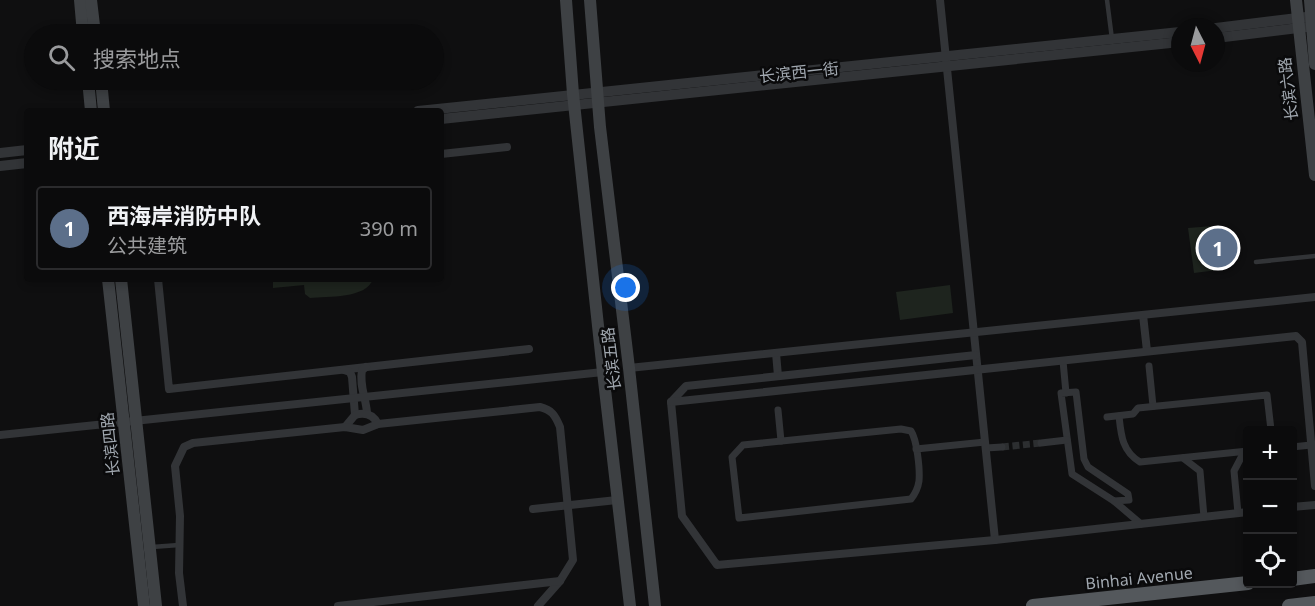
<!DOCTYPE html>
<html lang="zh">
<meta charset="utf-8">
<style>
:root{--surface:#0b0b0c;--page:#141415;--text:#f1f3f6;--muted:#9a9b9d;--line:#2b2b2d;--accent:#e18e36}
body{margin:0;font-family:"Noto Sans","Noto Sans SC",sans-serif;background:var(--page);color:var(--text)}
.controls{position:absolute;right:18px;bottom:18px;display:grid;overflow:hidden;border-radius:6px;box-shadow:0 3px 9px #0003}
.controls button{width:54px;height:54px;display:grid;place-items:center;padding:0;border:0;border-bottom:2px solid var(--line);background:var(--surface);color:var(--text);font:30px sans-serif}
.compass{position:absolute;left:1171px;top:18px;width:54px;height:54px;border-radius:50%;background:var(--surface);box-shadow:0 3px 9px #0003;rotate:174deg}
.you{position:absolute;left:626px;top:288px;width:21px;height:21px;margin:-15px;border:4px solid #fff;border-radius:50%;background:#1a73e8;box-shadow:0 0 0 9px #1a73e833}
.badge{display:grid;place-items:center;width:39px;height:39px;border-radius:50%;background:var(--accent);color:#fff;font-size:20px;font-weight:700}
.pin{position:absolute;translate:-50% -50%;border:3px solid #fff;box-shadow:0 2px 6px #0006}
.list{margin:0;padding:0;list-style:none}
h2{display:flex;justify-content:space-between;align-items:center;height:78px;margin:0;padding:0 24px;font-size:26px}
h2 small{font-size:20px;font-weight:400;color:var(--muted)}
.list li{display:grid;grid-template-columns:39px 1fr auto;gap:18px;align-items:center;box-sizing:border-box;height:84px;margin:0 12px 12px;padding:0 12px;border:2px solid var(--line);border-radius:6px}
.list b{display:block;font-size:22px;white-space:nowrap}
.list p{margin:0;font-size:20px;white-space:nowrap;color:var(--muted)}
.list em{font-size:20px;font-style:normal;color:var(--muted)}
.icon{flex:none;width:33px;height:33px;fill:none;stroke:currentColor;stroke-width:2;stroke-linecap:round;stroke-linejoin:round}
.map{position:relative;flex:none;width:1315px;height:606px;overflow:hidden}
.search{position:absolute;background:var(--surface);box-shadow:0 3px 9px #0003;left:24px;top:24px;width:420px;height:66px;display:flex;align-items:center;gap:15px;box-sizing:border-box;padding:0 21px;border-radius:33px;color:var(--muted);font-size:22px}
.panel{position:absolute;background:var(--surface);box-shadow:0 3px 9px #0003;left:24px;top:108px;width:420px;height:174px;border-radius:6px}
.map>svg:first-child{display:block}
.green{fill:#1e241e}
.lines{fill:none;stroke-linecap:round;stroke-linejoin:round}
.pedestrian-tunnel{stroke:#2c2e30;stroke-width:7;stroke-dasharray:7 3.5;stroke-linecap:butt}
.service{stroke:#323437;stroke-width:4.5}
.pedestrian{stroke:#323437;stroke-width:7}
.minor{stroke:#323437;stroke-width:8}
.tertiary{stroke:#323437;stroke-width:10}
.secondary{stroke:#3e4144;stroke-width:12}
.trunk{stroke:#54585c;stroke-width:14}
.labels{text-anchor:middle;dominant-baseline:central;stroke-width:5;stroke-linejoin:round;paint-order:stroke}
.street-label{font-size:16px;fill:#a1a8b0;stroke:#0a0a0b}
</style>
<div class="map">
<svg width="1315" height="606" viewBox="0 0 1315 606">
<rect width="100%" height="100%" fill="#0f0f10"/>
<g class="green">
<path d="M1213,226l5,44 -24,3 -6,-45z"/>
<path d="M273,279h100c-7,20 -45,17 -63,19l-5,-4 -1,-9 -31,3z"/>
<path d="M950,285l3,28 -53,7 -4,-28z"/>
</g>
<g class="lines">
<path class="pedestrian-tunnel" d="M1002,447l39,-4"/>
<g class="service">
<path d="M1107,0l5,39"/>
<path d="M1256,262l59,-6"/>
<path d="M152,547l27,-2"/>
</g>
<g class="pedestrian">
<path d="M1063,361l3,32"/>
<path d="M1149,366l4,40"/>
<path d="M1076,392l8,67 4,8 40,27 1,6 -15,1 -42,-27 -11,-81z"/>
<path d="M778,410l3,31"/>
<path d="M1119,416c2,19 3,35 21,46l108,-11"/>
<path d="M1107,417l26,-3 5,-6 129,-13 4,35"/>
<path d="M901,429l10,2c6,9 9,38 8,50 -1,7 -4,13 -8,18l-172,19 -7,-61 11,-12z"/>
<path d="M1041,443l26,-3"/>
<path d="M1292,447l19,-2"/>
<path d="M986,448l16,-1"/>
<path d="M916,449l69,-7"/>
<path d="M1183,458l17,13 4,46"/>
<path d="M1114,501l27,23"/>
<path d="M1238,513l-4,-42 10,-19"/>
</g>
<g class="minor">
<path d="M940,0l55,540"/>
<path d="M441,154l66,-7"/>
<path d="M158,279l11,110 360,-40"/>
<path d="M1143,315l4,36"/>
<path d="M776,353l2,23"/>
<path d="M976,355l-290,31 -15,16 11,114 35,49 278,-25 253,-28"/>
<path d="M366,367l-4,3c-3,15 4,28 5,43"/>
<path d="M629,368l686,-71"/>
<path d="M344,370l6,2 2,5 3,38"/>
<path d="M671,402l625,-66 6,6 13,144"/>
<path d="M345,427l10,-12c10,-3 18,-1 23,9"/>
<path d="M0,435l603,-63"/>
<path d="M1292,507l23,-2"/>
<path d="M533,509l84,-9"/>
<path d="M183,606l-4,-33 1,-57 -5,-50 9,-19 9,-4 152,-16 18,3 15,-6 162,-17c12,3 15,8 20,20l13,133 -13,21 -22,25"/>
<path d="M338,606l222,-25"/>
</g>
<g class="tertiary">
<path d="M1216,28l90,-11"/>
<path d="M1216,38l99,-12"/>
<path d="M418,111l762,-79"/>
<path d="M441,119l739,-77"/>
<path d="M0,153l27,-3"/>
<path d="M0,166l27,-3"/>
</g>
<g class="secondary">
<path d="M80,0l3,34"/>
<path d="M91,0l4,34"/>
<path d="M566,0l7,94 30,278 27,234"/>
<path d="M590,0l10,127 29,241 26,238"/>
<path d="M1296,0l19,175"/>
<path d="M1310,0l5,64"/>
<path d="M88,80l3,31"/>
<path d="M101,80l3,31"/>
<path d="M108,279l36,327"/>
<path d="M121,279l35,327"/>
</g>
<g class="trunk">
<path d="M1292,579l23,-3"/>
<path d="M1033,606l215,-23"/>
<path d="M1289,606l26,-3"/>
</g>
</g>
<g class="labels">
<g class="street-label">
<text transform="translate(799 72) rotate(-6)">长滨西一街</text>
<text transform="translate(1288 89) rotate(-97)">长滨六路</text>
<text transform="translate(611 359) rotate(-97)">长滨五路</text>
<text transform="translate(110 444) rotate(-96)">长滨四路</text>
<text transform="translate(1139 578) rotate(-6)">Binhai Avenue</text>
</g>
</g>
</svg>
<div class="controls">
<button>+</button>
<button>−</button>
<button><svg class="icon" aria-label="locate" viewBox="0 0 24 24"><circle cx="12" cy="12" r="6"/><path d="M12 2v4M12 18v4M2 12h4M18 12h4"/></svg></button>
</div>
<svg class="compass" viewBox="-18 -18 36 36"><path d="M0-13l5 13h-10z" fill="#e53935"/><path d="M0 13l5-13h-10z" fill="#9a9b9d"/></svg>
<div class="you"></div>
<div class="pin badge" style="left:1218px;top:248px;background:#5c6f8a">1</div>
<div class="search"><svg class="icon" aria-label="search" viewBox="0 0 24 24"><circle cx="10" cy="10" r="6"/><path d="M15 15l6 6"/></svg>搜索地点</div>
<section class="panel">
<h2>附近<small></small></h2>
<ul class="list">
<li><span class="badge" style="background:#5c6f8a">1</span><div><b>西海岸消防中队</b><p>公共建筑</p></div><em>390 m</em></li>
</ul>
</section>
</div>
